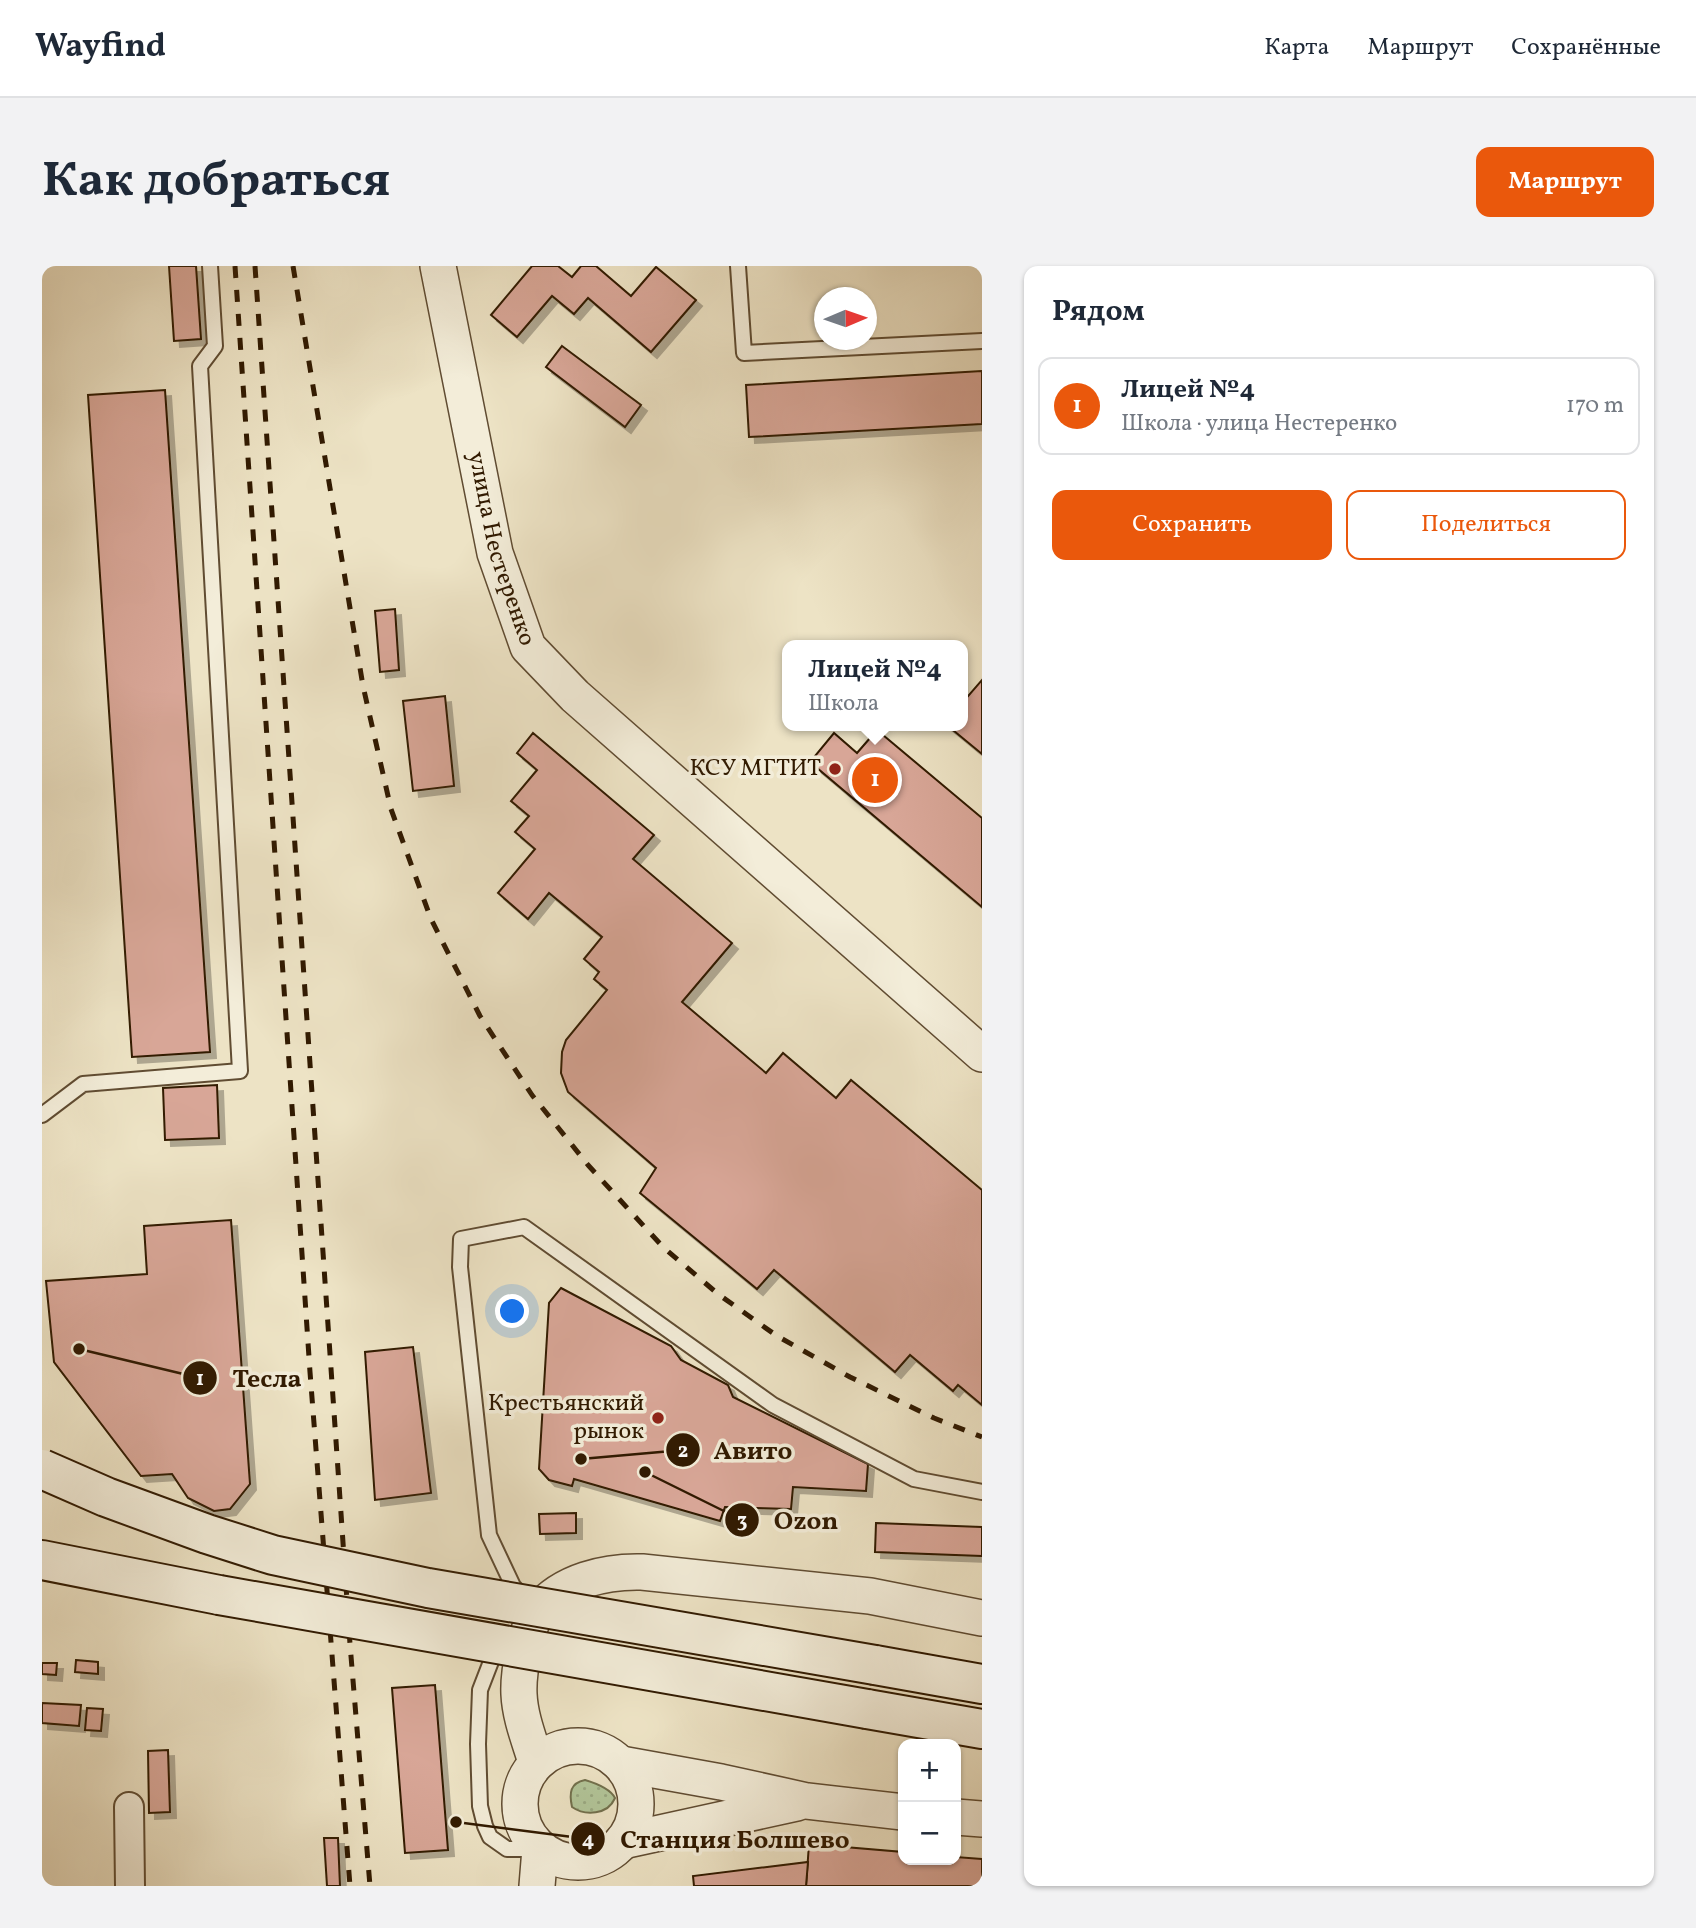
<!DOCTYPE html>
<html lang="ru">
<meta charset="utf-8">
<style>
:root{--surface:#fff;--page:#f2f2f3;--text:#1f2937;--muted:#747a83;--line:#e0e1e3;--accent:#ea580c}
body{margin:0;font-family:Vollkorn,serif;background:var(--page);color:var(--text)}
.controls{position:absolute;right:21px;bottom:21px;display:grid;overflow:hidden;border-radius:14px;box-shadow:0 2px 5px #0004}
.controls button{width:63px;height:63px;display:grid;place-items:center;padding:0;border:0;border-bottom:2px solid var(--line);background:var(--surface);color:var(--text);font:35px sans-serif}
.compass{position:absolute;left:772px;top:21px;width:63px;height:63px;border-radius:50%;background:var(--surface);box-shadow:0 2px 5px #0004;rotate:88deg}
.you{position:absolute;left:471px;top:1046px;width:24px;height:24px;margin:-18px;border:5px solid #fff;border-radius:50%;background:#1a73e8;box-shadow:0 0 0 10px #1a73e833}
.badge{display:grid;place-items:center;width:46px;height:46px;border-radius:50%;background:var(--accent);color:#fff;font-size:23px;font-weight:700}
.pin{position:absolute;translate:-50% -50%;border:4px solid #fff;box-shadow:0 2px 7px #0006}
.popup{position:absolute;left:740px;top:374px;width:186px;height:91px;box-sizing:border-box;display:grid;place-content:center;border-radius:14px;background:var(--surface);filter:drop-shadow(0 2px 5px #0005);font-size:23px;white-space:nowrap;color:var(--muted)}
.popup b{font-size:26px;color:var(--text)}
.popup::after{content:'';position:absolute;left:50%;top:100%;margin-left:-14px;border:14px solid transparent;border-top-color:var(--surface)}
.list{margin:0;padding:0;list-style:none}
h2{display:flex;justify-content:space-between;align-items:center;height:91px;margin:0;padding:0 28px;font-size:30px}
h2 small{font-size:23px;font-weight:400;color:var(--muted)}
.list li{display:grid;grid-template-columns:46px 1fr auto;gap:21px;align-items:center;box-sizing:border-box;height:98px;margin:0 14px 14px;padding:0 14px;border:2px solid var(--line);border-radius:14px}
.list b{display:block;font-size:26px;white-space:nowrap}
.list p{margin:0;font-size:23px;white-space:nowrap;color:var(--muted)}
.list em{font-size:23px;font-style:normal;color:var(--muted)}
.actions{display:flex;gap:14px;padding:21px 28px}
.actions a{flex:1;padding:16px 0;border:2px solid var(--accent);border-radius:14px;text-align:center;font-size:24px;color:var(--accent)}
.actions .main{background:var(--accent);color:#fff}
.map{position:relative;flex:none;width:940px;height:1620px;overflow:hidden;border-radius:14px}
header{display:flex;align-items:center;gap:42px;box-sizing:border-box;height:98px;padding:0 35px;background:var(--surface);border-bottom:2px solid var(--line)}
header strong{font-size:33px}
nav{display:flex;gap:38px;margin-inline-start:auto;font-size:24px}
.intro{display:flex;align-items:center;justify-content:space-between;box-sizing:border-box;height:168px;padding:0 42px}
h1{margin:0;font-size:49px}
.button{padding:18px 32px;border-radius:14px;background:var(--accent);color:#fff;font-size:24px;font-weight:700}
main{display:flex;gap:42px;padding:0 42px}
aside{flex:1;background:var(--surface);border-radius:14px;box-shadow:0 2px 5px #0004}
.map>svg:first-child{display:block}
.grass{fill:url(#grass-dots);stroke:#72704d;stroke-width:2}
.building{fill:#d8a697;stroke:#311a01;stroke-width:2;filter:url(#shadow)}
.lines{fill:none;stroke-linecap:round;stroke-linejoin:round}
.service-casing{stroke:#604c32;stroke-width:18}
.minor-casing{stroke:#604c32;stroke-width:32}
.tertiary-casing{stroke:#604c32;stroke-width:38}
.secondary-casing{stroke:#311a01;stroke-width:42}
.service{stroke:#f3edd9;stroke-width:14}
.minor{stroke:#f3edd9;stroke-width:28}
.tertiary{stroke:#f3edd9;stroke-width:35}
.secondary{stroke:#f3edd9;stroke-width:38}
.rail{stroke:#311a01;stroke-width:5;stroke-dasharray:12 12;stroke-linecap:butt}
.secondary-bridge-casing{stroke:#311a01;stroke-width:42;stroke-linecap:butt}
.secondary-bridge{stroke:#f3edd9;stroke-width:38}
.poi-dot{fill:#8f2418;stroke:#f3edd9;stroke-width:2.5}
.labels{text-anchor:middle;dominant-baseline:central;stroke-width:7;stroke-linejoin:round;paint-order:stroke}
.street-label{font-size:24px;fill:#311a01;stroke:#f3edd9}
.poi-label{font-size:24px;fill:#311a01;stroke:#f3edd9;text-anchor:end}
.leader{fill:none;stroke:#311a01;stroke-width:2.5}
.callout-dot{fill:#311a01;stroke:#f3edd9;stroke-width:2.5}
.mark-label{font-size:21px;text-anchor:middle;font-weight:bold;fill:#fff}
.callout-label{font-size:26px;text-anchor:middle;font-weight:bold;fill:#311a01;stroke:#f3edd9;stroke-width:7;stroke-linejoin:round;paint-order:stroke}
</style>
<header>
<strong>Wayfind</strong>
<nav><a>Карта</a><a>Маршрут</a><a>Сохранённые</a></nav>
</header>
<div class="intro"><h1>Как добраться</h1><a class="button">Маршрут</a></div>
<main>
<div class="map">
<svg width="940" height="1620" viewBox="0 0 940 1620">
<defs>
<pattern id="grass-dots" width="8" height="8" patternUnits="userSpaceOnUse" patternTransform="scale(1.75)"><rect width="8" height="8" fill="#b2c599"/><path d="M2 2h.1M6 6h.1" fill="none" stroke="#9aa982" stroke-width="1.8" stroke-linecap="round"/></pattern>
<filter id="shadow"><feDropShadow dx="6" dy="6" stdDeviation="0" flood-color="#0004"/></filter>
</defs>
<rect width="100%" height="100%" fill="#ede3c5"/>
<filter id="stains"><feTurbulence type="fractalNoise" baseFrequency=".00286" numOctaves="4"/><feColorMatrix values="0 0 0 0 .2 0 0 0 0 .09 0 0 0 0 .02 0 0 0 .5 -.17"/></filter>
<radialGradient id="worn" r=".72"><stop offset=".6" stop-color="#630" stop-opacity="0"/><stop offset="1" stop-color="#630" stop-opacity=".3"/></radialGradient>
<path class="grass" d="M543,1514c10,3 25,8 30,18 -7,17 -30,18 -43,9 -3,-14 -2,-24 13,-27z"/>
<g class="building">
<path d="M127,0h27l5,73 -27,2z"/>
<path d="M490,0h26l14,11 9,-11h15l35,30 25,-29 40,33 -45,52 -63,-54 -14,16 -22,-18 -35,41 -26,-22z"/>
<path d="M520,80l79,59 -16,22 -79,-60z"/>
<path d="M940,105v53l-233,13 -3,-52z"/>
<path d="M123,124l45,662 -78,5 -44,-662z"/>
<path d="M353,343l4,61 -19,2 -5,-61z"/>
<path d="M940,414v74l-34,-28h14v-23z"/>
<path d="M403,430l9,90 -41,5 -10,-90z"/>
<path d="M835,464l105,88v89l-172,-145 24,-29 23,20z"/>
<path d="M491,467l121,102 -21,24 99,84 -50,59 84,71 17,-20 53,45 15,-18 131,110v215l-24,-20 -5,6 -43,-36 -15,17 -121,-102 -17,19 -117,-96 16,-25 -88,-76 -7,-19 1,-21 4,-12 41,-50 -13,-11 5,-7 -15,-13 18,-22 -53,-44 -21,26 -30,-26 37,-44 -20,-17 14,-16 -18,-15 26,-31 -20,-17z"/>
<path d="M175,819l2,53 -54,2 -2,-52z"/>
<path d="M189,954l19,264 -20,25 -16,2 -26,-13 -16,-24 -31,2 -87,-114 -8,-81 101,-7 -3,-48z"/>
<path d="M519,1022l110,58 10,14 47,25 5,12 135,67 -2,27 -73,-4 -2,22 -66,-2 -5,14 -146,-42 -2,7 -23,-6 -10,-11 10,-166z"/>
<path d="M371,1081l18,146 -56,7 -10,-148z"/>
<path d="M534,1247v20l-36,1 -1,-20z"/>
<path d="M834,1257l106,4v29l-107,-4z"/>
<path d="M34,1394l22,2v12l-23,-2z"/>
<path d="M0,1397h15l-1,12 -14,-1z"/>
<path d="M393,1419l13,165 -43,3 -13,-165z"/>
<path d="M0,1437l39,2 -2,21 -37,-3z"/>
<path d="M45,1442l16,1 -2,22 -16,-1z"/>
<path d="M126,1484l2,62 -21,1 -1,-62z"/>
<path d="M282,1572h14l2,48h-13z"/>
<path d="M767,1578l94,8v8h53v-3l26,2v27h-176z"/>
<path d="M766,1596l-2,24h-112l-1,-10z"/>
</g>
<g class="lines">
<g class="service-casing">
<g id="service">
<path d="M696,0l6,87 238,-12"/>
<path d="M0,849l41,-31 157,-13 -40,-705 15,-20 -5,-80"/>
<path d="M482,1332l-11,-12 -24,-51 -29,-268 1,-28 63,-12 249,178 141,74 68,13"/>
<path d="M455,1380l-17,44 -2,54 2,62 5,20 5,11 17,12h33"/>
</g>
</g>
<g class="minor-casing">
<path id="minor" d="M87,1541l1,79"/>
</g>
<g class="tertiary-casing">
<g id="tertiary">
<path id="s1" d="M396,0l57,287 33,94 47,49 407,358"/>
<circle cx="536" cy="1538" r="58"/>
<path d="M494,1496c-7,-23 -16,-45 -17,-68 -1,-21 7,-68 20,-84 24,-29 66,-39 103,-38l228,24 112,22"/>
<path d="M579,1498l100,18 86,19 96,11"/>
<path d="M914,1551l26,2"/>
<path d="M581,1575l174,-38"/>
<path d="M495,1620l3,-37"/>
</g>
</g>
<g class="secondary-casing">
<g id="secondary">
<path d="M0,1294l177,35"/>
<path d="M833,1399l107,19"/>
<path d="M825,1443l115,20"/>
</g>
</g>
<use href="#service" class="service"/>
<use href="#minor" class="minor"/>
<use href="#tertiary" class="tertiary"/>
<use href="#secondary" class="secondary"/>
<g class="rail">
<path d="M193,0l75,1106 40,514"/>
<path d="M213,0l95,1378 20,242"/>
<path d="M251,0l70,420 28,123 40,110 49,97 52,79 56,70 75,82 55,47 59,42 73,41 84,41 48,19"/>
</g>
<g class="secondary-bridge-casing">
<g id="secondary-bridge">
<path d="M0,1203l64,28 101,37 66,21 155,33 447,77"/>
<path d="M177,1329l648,114"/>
</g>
</g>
<use href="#secondary-bridge" class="secondary-bridge"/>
</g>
<g class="poi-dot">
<circle cx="793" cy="503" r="7"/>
<circle cx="616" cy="1152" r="7"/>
</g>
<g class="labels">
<g class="street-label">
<text stroke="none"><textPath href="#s1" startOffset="290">улица Нестеренко</textPath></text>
</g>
<g class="poi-label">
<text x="779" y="503">КСУ МГТИТ</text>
<text x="602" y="1138">Крестьянский<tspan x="602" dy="28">рынок</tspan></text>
</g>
</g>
<path class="leader" d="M37 1083L158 1112M539 1193L641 1184M603 1206L700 1254M414 1556L546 1573"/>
<g class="callout-dot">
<circle cx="37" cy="1083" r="7"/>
<circle cx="539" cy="1193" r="7"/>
<circle cx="603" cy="1206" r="7"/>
<circle cx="414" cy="1556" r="7"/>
<circle cx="158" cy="1112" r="18"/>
<circle cx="641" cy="1184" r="18"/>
<circle cx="700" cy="1254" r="18"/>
<circle cx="546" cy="1573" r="18"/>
</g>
<g class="mark-label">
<text x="158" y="1119">1</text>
<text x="641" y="1191">2</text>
<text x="700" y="1261">3</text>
<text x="546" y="1580">4</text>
</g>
<g class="callout-label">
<text x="225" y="1121">Тесла</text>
<text x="711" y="1193">Авито</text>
<text x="764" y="1263">Ozon</text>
<text x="693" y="1582">Станция Болшево</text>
</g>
<rect width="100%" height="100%" filter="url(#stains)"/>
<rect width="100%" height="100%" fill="url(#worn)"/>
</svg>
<div class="controls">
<button>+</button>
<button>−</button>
</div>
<svg class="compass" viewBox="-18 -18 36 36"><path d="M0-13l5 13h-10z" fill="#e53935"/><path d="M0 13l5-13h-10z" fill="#747a83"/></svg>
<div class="you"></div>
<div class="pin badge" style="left:833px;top:514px">1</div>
<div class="popup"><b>Лицей №4</b>Школа</div>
</div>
<aside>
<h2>Рядом<small></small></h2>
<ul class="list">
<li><span class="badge">1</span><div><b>Лицей №4</b><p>Школа · улица Нестеренко</p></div><em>170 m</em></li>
</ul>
<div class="actions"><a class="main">Сохранить</a><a>Поделиться</a></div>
</aside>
</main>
